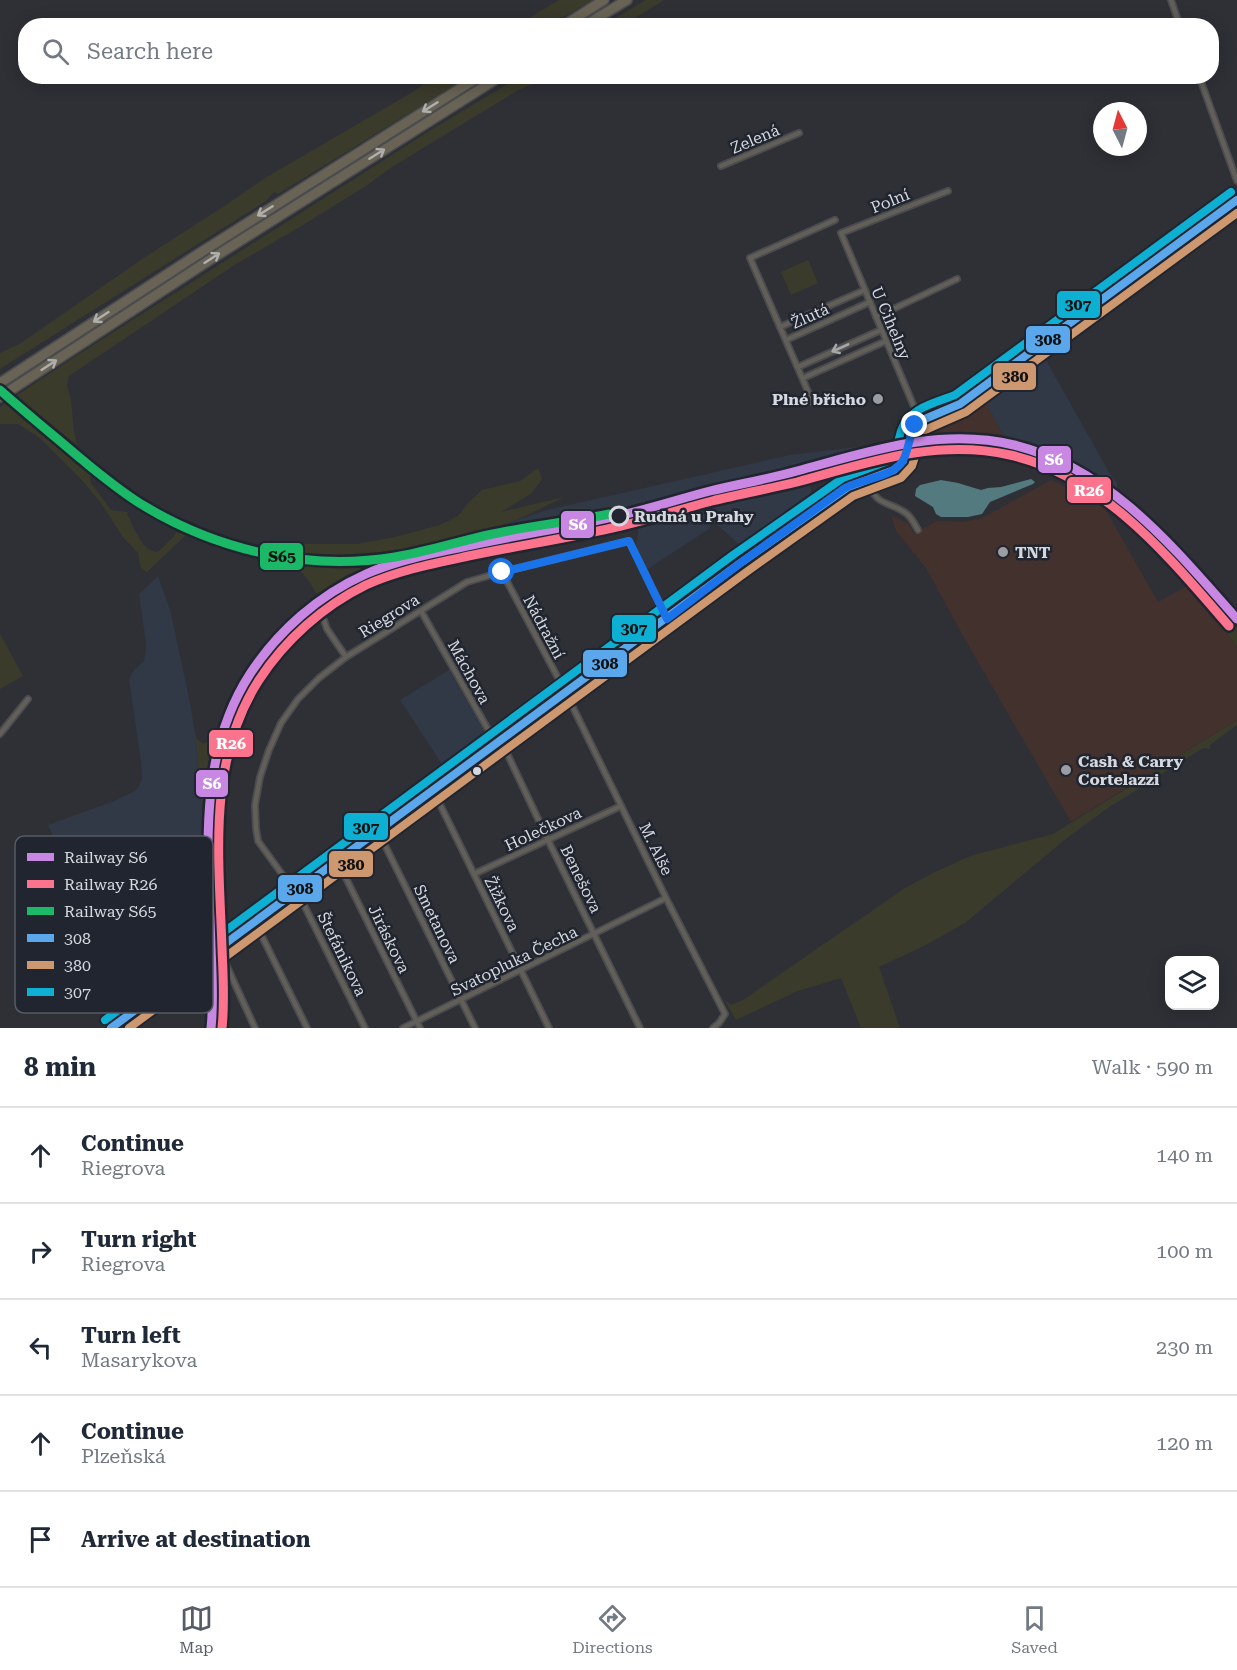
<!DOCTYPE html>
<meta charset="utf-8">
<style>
:root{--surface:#fff;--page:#f2f2f3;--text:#1f2937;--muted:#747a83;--line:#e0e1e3;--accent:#575d68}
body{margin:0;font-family:"Roboto Serif",serif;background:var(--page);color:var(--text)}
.controls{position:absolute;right:18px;bottom:18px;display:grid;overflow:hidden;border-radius:12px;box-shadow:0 3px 15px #0003}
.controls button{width:54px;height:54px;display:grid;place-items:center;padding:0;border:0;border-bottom:2px solid var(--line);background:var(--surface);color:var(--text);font:30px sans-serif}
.compass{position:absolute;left:1093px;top:102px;width:54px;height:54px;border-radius:50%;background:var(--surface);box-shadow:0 3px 15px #0003;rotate:354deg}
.stop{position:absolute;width:18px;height:18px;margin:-14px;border:4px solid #1a73e8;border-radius:50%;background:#fff}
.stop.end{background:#1a73e8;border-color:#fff;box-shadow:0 2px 6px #0008}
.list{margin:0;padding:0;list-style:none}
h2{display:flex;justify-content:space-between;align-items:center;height:78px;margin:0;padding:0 24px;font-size:26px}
h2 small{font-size:20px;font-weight:400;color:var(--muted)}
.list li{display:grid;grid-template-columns:39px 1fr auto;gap:18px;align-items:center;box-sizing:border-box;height:96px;padding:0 24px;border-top:2px solid var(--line)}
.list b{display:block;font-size:22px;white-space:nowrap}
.list p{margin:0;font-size:20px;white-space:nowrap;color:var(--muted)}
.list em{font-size:20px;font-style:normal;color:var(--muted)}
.icon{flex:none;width:33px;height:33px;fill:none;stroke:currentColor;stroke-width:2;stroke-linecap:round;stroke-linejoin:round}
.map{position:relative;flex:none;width:1237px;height:1028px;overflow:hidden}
.search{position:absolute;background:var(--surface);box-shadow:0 3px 15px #0003;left:18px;right:18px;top:18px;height:66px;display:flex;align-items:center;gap:15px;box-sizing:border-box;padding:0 21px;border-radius:24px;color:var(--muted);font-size:22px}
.sheet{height:558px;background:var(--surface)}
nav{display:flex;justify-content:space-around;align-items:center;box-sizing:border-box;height:84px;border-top:2px solid var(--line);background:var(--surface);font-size:16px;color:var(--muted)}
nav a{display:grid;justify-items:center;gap:3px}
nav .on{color:var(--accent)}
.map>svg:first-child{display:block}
.commercial{fill:#42312d}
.built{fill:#313846}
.green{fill:#3a3b2b}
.water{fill:#527a7f}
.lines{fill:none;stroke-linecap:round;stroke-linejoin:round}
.minor-casing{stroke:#4a4c50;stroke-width:8}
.secondary-casing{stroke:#4a4c50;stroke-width:10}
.motorway-casing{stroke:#4a4c50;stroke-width:12}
.minor{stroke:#625f59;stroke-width:4.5}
.secondary{stroke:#635f56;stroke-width:7}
.motorway{stroke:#696355;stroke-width:9}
.rail-casing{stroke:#5f5e5b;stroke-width:4}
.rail{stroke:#20252f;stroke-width:1.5;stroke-dasharray:4.5;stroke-linecap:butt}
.bus-1-casing{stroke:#20252f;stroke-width:12}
.bus-2-casing{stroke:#20252f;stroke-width:12}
.bus-3-casing{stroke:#20252f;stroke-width:12}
.bus-1{stroke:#5aa8eb;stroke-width:8}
.bus-2{stroke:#cd976f;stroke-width:8}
.bus-3{stroke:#0dafd3;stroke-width:8}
.rail-1-casing{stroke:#20252f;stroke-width:14}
.rail-2-casing{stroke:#20252f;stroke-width:14}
.rail-3-casing{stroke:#20252f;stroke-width:14}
.rail-1{stroke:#c787e3;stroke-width:9}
.rail-2{stroke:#fc738d;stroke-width:9}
.rail-3{stroke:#1ab867;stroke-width:9}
.oneway{stroke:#afafae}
.oneway2{stroke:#a7a8a9}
.route{stroke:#1a73e8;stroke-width:8}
.poi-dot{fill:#9b9da3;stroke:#20252f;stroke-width:2}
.stop-dot{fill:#20252f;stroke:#d5d8de;stroke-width:3}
.bus-dot{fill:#d5d8de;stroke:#20252f;stroke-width:2}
.labels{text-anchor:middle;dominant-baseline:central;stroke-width:5;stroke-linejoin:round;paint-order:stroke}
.street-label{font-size:16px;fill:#d5d8de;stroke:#20252f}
.poi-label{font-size:16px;font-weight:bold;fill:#d5d8de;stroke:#20252f;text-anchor:start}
.stop-label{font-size:16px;font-weight:bold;fill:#d5d8de;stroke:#20252f;text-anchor:start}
.key{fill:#20252f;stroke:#565b64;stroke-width:1.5}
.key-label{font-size:16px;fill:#d5d8de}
.line-badge{stroke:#20252f;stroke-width:2}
.badge-label{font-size:16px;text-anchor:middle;font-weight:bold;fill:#fff}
.pale-badge-label{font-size:16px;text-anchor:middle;font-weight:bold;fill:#111}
</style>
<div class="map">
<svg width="1237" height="1028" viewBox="0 0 1237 1028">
<rect width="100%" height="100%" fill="#2e3036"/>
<g class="commercial">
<path d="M981,393l24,46 -41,-5 -50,2 3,-8 44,-20z"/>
<path d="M1051,480l27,12 17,-1 63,111 29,-16 24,25 26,36v73l-166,102 -104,-179 -41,-75 -30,-37 -3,-10 -1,-5 16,7 6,10 23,-12 27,1 18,-4z"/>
</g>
<g class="built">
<path d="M1042,353l68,121 8,10 -2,4 47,43 74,81v14l-81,-89 -34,-33 -16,-12 -35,-21 -37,-15 -34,-9 -37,-4h-27l-42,7 -87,28 8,25 -71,46 -31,-28 -4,8 -63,41 -10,-25 2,-10v-14l8,-4 -100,17 -143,30 -48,20 -34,21 -27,23 -15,15 -23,31 -10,15 -14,31 -13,40 -6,40 -1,43 6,161 -2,24h-9l2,-24 -3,-76 -21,14 -20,-24 -19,17 -19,-29 -41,23 -15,-27 4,-4v-9l-27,-64 66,-24 21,-10 4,-5 3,-7 -1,-18 -12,-82 5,-9 10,-9 1,-6 1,-12 -7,-49 19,-18 13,37 19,90 6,35 6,74 4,-32 10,-42 15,-38 17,-31 24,-32 29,-28 30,-21 38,-22 -58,-1 -41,-6 -38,-9 -54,-20 -37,-21 -41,-30 -100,-83v-12l105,88 25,19 16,11 36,20 52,20 38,9 40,5 44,1 24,-2 43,-9 82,-22 42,-14 243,-55 84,-10 34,-8 27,-3h29l41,5 -24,-46z"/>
<path d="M449,670l41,71 -43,31 -47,-72z"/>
</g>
<g class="green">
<path d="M559,0h34l-42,25h-34z"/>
<path d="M646,0h18l-40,25h-20z"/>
<path d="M435,76l33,1 -190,117 -4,-2 -8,9 -266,168v-16l21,-10 124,-86 81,-52 39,-27 146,-85z"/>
<path d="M519,77h28c-8,6 -21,9 -30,14l-125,76 -26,19 -63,39 -70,41 -164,110 -2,9 4,15 3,31 3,14 -61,-49 63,-42 352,-224z"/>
<path d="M808,260l10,23 -27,12 -10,-23z"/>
<path d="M8,402l81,68 2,13 20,27 17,2 -1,2c7,13 15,38 31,38l16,-16 2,-4 10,3 -39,37 -6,-4 -3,-15 -15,-16 -22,-34 -20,-24 -40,-40 -23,-15h-18v-17z"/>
<path d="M538,468l4,11 -10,14 -31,19 63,-15c-19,9 -39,20 -58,27 -19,7 -39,11 -58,16 -63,16 -126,26 -190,6l28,-2h71l38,-7 45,-12 18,-9 11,-14 13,-12 38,-9z"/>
<path d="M858,496h1l-7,2 -14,8 -46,33 -6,9 -6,5 -16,7 -183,134 -6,9 -4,-8 96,-68 90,-68 13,-7 2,2 5,-4 2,2 2,-1 -1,-2 14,-16 44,-31z"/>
<path d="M270,559c33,6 66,9 100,6l-52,31c-15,-26 -18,-28 -48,-37z"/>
<path d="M1187,586l23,11 27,31v19l-26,-36z"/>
<path d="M0,634l23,42 -23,13z"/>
<path d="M1237,720v5l-27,20v4l-7,-1 -95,60 -41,30 -102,85 -41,23 -45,21 21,61h-39l-20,-50 -43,13 -62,29 -12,-21 7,6 12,-5 162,-112 28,-15 37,-17 83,-22z"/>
<path d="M196,738l7,6 8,-4 -9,74z"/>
</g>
<path class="water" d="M1031,479l4,3 -2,2 -43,18 -8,12 -14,3h-27l-5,-3 -3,-7 -18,-11 1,-7 4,-4 21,-5 17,3 23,7 7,-2 13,-1z"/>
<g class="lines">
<g class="minor-casing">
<g id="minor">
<path d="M1171,0l9,26"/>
<path d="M1199,76l38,105"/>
<path d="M721,166l78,-33"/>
<path d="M876,317l81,-38"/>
<path d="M780,327l85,-37"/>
<path d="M786,340l84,-38"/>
<path d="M798,367l83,-37"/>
<path d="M803,378l83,-37"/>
<path d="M813,403l-63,-145 85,-38"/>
<path d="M920,421l-79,-188 107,-42"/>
<path d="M868,479c7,29 21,21 39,35 5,4 8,11 11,16"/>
<path d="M502,572l64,121 100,205 59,116 -6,9 -6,5"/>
<path d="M421,611l73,129 11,9 43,91 92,188"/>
<path d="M321,612l6,17 19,28"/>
<path d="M0,734l28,-35"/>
<path d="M433,790l116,238"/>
<path d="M378,831l97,197"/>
<path d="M337,860l83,168"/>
<path d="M474,874l147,-68"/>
<path d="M255,922l52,106"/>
<path d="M219,949l36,79"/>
<path d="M120,977l15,33"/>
<path d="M365,1028l-62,-125 -45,-62 -2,-13 -1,-23 5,-28 9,-27 12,-27 17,-24 21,-21 27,-21 121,-75 35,-10 127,-31 38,78"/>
<path d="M403,1028l263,-130"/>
</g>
</g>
<g class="secondary-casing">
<path id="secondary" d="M111,1028l628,-464 109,-77 46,-17 9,-9 9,-30 3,-6 5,-4 40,-17 277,-204"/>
</g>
<g class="motorway-casing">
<g id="motorway">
<path d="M563,26l41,-26"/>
<path d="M584,26l43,-26"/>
<path d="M0,383l203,-132 277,-175"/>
<path d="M0,397l208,-136 293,-185"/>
</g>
</g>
<use href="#minor" class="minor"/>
<use href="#secondary" class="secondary"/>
<use href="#motorway" class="motorway"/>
<g class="rail-casing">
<path id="rail" d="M609,514l44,-11 59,-17 141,-32"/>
</g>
<use href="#rail" class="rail"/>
<g class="bus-1-casing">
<path id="bus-1" d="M111,1028l628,-464 109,-77 46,-17 9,-9 9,-30 3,-6 5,-4 40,-17 277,-204"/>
</g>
<g class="bus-2-casing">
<path id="bus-2" d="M129,1028l616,-455 108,-77 48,-18 11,-12 10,-31 3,-5 41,-18 271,-199"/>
</g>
<g class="bus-3-casing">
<path id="bus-3" d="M105,1020l628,-465 110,-77 45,-17c8,-8 10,-19 13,-30 7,-23 34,-28 54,-36l276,-203"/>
</g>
<use href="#bus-1" class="bus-1"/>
<use href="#bus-2" class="bus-2"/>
<use href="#bus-3" class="bus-3"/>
<g class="rail-1-casing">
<path id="rail-1" d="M211,1028c3,-27 1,-54 0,-81 -3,-93 -14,-191 39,-273 28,-43 69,-79 116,-100 29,-13 61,-20 92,-26 53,-12 107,-20 159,-32 32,-7 62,-17 93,-25 29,-7 58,-12 87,-20 71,-19 142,-44 217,-26 97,24 160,103 223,174"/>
</g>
<g class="rail-2-casing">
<path id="rail-2" d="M222,1028c3,-27 1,-53 0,-80 -3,-91 -15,-188 37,-268 26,-40 64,-74 107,-95 31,-14 65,-21 98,-28 52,-11 105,-19 157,-31 30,-7 60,-17 91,-25 28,-7 56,-12 85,-19 70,-19 139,-44 213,-27 95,22 158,101 219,171"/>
</g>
<g class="rail-3-casing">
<path id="rail-3" d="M0,390c26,23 53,45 80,68 21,17 42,35 66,49 74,44 163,64 249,50 31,-5 62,-15 93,-22 40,-9 81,-13 121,-21"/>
</g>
<use href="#rail-1" class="rail-1"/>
<use href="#rail-2" class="rail-2"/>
<use href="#rail-3" class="rail-3"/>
</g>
<defs><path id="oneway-shaft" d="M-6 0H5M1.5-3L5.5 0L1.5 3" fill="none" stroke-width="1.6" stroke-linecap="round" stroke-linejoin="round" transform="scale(1.5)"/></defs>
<g class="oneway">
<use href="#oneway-shaft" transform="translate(430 107) rotate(148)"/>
<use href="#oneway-shaft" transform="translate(377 154) rotate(-32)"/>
<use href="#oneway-shaft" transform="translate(265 211) rotate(148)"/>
<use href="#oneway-shaft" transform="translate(212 258) rotate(-33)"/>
<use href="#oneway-shaft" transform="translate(101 317) rotate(147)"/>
<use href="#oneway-shaft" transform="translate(49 365) rotate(-33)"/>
</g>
<use class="oneway2" href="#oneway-shaft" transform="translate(840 348) rotate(156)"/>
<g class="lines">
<path class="route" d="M502,572l127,-31 38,78 72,-55 106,-76c17,-9 47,-11 57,-26 6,-8 7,-26 13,-37"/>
</g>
<g class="poi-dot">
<circle cx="878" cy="399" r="6"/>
<circle cx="1003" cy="552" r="6"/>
<circle cx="1066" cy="770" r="6"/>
</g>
<circle class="stop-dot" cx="619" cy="516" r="9"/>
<circle class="bus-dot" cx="477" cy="771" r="5"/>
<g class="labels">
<g class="street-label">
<text transform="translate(755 139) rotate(-23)">Zelená</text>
<text transform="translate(890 201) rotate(-22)">Polní</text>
<text transform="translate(810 316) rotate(-24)">Žlutá</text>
<text transform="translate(891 323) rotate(67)">U Cihelny</text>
<text transform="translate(389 616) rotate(-32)">Riegrova</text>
<text transform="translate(544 627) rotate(62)">Nádražní</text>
<text transform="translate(469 672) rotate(61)">Máchova</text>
<text transform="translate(543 829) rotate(-25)">Holečkova</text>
<text transform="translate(656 849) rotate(64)">M. Alše</text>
<text transform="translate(581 879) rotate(64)">Benešova</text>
<text transform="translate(502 904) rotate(64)">Žižkova</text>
<text transform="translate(437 924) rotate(64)">Smetanova</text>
<text transform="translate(389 939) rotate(64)">Jiráskova</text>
<text transform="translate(342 954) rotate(64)">Štefánikova</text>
<text transform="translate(514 961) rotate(-26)">Svatopluka Čecha</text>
</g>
<g class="poi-label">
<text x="866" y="399" text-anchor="end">Plné břicho</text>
<text x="1015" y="552">TNT</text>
<text x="1078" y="761">Cash &amp; Carry<tspan x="1078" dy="18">Cortelazzi</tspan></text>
</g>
<g class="stop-label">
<text x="634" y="516">Rudná u Prahy</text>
</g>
</g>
<rect x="15" y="836" width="198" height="177" rx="9" class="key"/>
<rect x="27" y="853" width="27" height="8" fill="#c787e3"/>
<rect x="27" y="880" width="27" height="8" fill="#fc738d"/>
<rect x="27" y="907" width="27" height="8" fill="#1ab867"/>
<rect x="27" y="934" width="27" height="8" fill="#5aa8eb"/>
<rect x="27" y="961" width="27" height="8" fill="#cd976f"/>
<rect x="27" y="988" width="27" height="8" fill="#0dafd3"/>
<g class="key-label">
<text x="64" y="863">Railway S6</text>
<text x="64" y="890">Railway R26</text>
<text x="64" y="917">Railway S65</text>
<text x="64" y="944">308</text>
<text x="64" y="971">380</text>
<text x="64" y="998">307</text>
</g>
<g class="line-badge">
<rect x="1056" y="290" width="45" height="29" rx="6" fill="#0dafd3"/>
<rect x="1025" y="325" width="46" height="29" rx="6" fill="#5aa8eb"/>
<rect x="992" y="362" width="45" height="29" rx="6" fill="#cd976f"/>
<rect x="1037" y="445" width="35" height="29" rx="6" fill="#c787e3"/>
<rect x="1066" y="476" width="46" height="28" rx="6" fill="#fc738d"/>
<rect x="560" y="510" width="35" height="29" rx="6" fill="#c787e3"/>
<rect x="259" y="542" width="45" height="29" rx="6" fill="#1ab867"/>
<rect x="611" y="614" width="46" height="29" rx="6" fill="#0dafd3"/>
<rect x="582" y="649" width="46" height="29" rx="6" fill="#5aa8eb"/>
<rect x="208" y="729" width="46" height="29" rx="6" fill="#fc738d"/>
<rect x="195" y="769" width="34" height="29" rx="6" fill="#c787e3"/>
<rect x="343" y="812" width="46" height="29" rx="6" fill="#0dafd3"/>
<rect x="328" y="850" width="46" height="28" rx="6" fill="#cd976f"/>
<rect x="277" y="874" width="46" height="29" rx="6" fill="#5aa8eb"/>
</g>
<g class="badge-label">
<text x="1054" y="465">S6</text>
<text x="1089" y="496">R26</text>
<text x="578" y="530">S6</text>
<text x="231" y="749">R26</text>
<text x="212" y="789">S6</text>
</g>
<g class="pale-badge-label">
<text x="1078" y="310">307</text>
<text x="1048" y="345">308</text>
<text x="1015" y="382">380</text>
<text x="282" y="562">S65</text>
<text x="634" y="634">307</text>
<text x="605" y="669">308</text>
<text x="366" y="833">307</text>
<text x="351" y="870">380</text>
<text x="300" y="894">308</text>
</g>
</svg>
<div class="controls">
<button><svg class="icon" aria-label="layers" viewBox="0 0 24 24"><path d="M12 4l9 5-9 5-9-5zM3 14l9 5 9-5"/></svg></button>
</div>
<svg class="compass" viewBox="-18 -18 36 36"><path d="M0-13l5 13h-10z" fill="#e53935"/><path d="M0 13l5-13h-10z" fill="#747a83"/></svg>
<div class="stop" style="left:502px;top:572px"></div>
<div class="stop end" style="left:915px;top:425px"></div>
<div class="search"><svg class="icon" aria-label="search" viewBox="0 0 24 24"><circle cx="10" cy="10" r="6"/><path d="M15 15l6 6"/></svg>Search here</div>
</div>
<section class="sheet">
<h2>8 min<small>Walk · 590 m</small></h2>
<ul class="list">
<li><svg class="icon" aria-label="ahead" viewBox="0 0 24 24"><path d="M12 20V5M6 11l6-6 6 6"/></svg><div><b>Continue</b><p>Riegrova</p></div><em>140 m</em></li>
<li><svg class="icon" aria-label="right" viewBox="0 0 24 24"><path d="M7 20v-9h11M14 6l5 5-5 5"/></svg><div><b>Turn right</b><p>Riegrova</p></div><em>100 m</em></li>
<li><svg class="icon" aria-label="left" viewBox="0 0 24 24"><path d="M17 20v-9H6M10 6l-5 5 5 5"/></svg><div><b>Turn left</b><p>Masarykova</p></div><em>230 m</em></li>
<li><svg class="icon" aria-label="ahead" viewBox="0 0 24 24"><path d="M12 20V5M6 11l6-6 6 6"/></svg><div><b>Continue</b><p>Plzeňská</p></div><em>120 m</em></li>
<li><svg class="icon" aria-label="arrive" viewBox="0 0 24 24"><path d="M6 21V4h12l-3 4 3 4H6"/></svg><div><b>Arrive at destination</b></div></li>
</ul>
</section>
<nav>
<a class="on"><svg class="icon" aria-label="map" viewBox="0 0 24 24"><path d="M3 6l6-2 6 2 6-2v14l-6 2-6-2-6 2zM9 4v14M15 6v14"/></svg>Map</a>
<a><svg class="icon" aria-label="directions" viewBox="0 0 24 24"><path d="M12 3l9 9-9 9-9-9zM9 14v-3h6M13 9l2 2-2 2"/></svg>Directions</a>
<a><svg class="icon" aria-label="saved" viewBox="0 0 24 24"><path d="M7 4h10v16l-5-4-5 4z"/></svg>Saved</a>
</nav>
